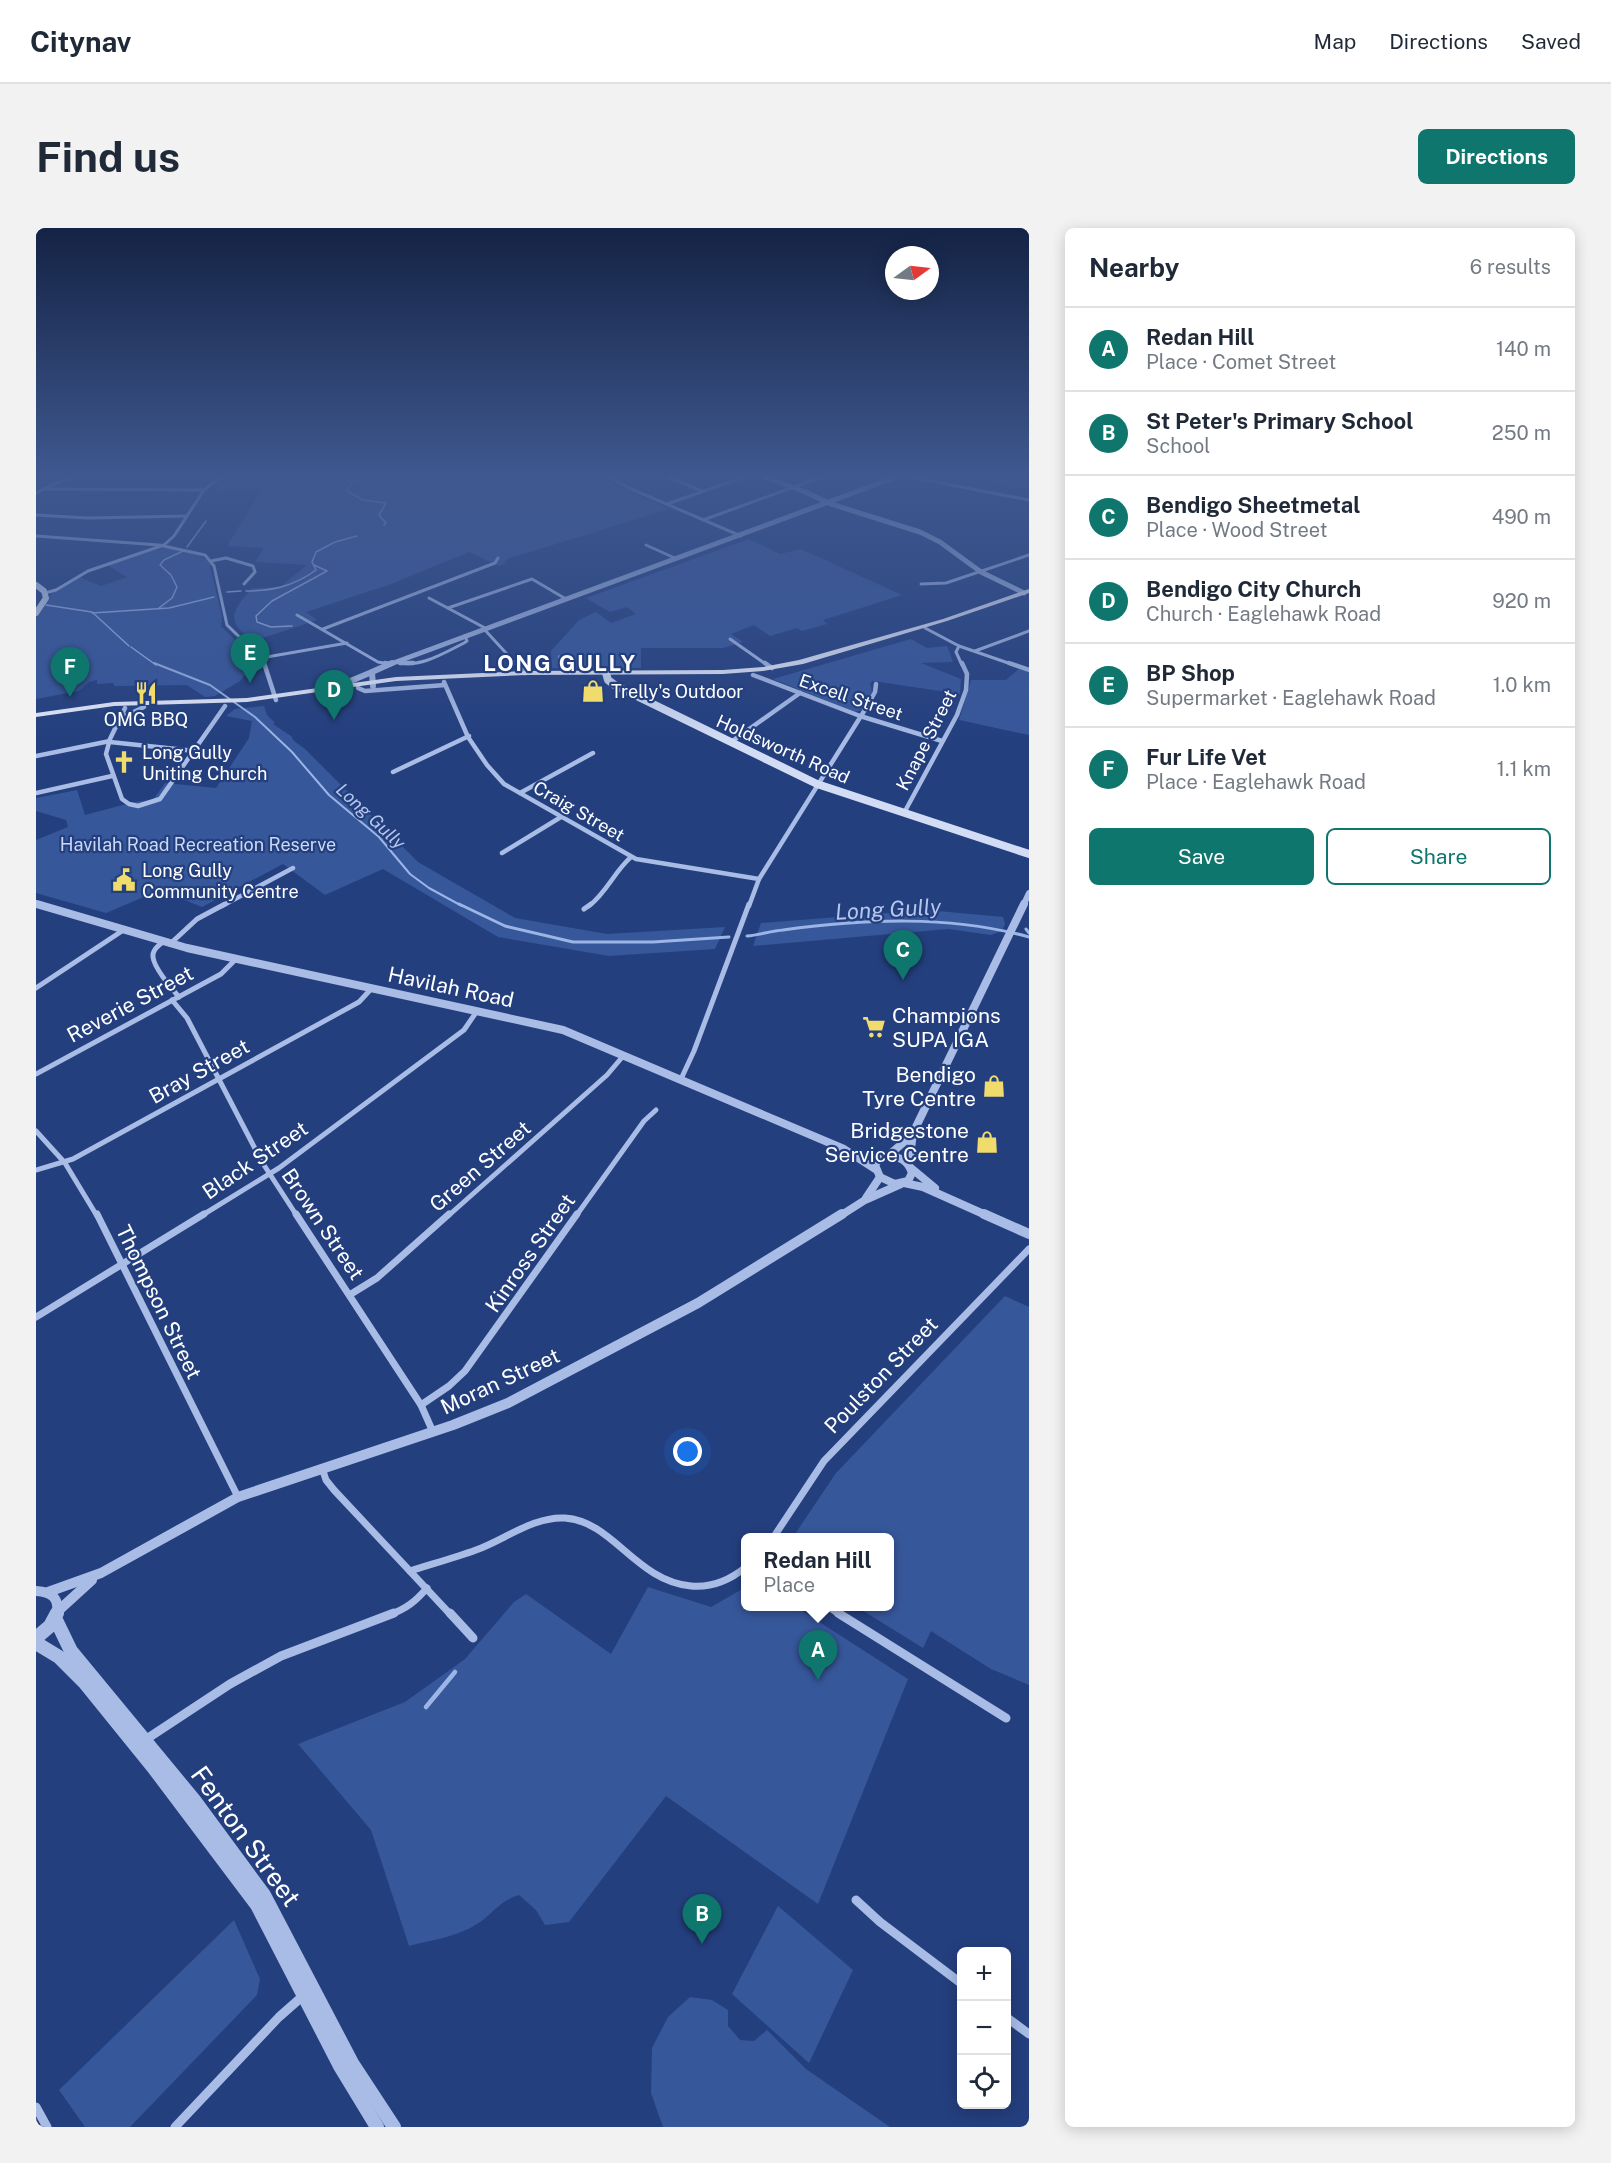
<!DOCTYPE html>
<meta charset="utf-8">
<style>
:root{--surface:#fff;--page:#f2f2f3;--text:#1f2937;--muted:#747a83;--line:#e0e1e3;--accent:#0f766e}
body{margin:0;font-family:"Public Sans",sans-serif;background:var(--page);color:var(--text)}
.controls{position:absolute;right:18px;bottom:18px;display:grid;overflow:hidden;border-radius:9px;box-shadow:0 3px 15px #0003}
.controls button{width:54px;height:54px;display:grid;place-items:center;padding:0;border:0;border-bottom:2px solid var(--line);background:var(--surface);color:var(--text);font:30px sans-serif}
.compass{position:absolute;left:849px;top:18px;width:54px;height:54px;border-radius:50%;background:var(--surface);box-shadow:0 3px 15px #0003;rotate:75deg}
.you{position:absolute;left:652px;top:1224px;width:21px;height:21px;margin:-15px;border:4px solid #fff;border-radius:50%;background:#1a73e8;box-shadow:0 0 0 9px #1a73e833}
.badge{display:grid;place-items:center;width:39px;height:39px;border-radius:50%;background:var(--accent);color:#fff;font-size:20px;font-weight:700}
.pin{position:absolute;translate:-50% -50px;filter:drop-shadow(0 2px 3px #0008)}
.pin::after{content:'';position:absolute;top:32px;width:21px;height:18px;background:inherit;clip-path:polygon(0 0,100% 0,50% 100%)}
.popup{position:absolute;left:705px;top:1305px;width:153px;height:78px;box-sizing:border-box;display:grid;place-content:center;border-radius:9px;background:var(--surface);filter:drop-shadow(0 2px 4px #0005);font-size:20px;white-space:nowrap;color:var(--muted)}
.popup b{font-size:22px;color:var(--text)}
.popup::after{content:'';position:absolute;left:50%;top:100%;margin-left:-12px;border:12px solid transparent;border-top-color:var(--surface)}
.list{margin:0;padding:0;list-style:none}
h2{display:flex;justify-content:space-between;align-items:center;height:78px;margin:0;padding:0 24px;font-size:26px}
h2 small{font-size:20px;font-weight:400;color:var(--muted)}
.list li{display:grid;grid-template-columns:39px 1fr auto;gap:18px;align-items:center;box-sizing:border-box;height:84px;padding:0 24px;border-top:2px solid var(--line)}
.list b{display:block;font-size:22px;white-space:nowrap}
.list p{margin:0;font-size:20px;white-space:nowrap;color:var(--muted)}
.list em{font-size:20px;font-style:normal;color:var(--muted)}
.actions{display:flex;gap:12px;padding:18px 24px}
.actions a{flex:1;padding:14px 0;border:2px solid var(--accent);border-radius:9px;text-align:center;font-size:21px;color:var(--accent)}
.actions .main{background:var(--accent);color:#fff}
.icon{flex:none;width:33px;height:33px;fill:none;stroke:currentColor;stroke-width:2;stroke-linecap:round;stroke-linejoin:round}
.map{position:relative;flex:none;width:993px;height:1899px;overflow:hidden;border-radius:9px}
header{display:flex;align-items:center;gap:36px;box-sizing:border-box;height:84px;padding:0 30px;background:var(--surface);border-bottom:2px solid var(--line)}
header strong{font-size:28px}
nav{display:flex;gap:33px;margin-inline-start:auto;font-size:21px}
.intro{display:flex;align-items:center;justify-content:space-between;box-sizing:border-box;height:144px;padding:0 36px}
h1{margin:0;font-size:42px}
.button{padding:15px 27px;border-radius:9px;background:var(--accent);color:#fff;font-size:21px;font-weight:700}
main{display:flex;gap:36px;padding:0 36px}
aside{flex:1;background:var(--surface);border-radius:9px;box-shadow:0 3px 15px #0003}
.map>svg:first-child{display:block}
.green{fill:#37579b}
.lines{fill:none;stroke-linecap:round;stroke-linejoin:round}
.stream-far3{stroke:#9cb5e7;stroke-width:1.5}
.stream-far2{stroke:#9cb5e7;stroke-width:2}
.stream-far1{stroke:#9cb5e7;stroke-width:3}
.stream{stroke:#9cb5e7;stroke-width:4.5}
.minor-far4{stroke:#a8bce6;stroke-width:3}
.minor-far3{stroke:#a8bce6;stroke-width:4.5}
.minor-far2{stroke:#a8bce6;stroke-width:5}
.minor-far1{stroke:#a8bce6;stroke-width:7}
.minor{stroke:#a8bce6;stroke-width:9}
.tertiary-far4{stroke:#a8bce6;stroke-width:5}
.tertiary-far3{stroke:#a8bce6;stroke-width:6}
.tertiary-far2{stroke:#a8bce6;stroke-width:8}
.tertiary-far1{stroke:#a8bce6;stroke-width:10}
.tertiary{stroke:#a8bce6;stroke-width:14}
.secondary-far1{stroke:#d2ddf5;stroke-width:6}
.secondary{stroke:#d2ddf5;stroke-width:8}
.primary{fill:#e9eefd;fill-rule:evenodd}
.labels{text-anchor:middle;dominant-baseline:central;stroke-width:4.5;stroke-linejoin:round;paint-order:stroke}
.far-poi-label{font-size:18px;fill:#fff;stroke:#243f7e;text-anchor:start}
.far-street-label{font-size:18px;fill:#fff;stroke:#243f7e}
.far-water-label{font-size:18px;font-style:italic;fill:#b4c6ee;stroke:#243f7e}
.far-park-label{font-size:18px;fill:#cbd9f5;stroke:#243f7e}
.street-label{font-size:21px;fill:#fff;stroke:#243f7e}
.poi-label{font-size:21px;fill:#fff;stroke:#243f7e;text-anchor:end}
.far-district-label{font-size:22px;font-weight:bold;letter-spacing:1.5px;fill:#fff;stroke:#243f7e}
.water-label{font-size:22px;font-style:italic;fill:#b4c6ee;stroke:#243f7e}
.near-street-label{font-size:26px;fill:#fff;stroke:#243f7e}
</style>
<header>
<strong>Citynav</strong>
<nav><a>Map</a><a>Directions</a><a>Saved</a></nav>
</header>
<div class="intro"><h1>Find us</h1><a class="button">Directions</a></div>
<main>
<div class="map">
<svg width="993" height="1899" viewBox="0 0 993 1899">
<rect width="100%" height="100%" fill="#243f7e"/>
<g class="green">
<path d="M194,249h332l9,6 27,-6 71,32 -162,50 -3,3 3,1 -8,3 -30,-14 -78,32 -85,28 11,8 -63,21c-30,-20 -22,-30 -2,-53l28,-1 27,-22 -52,-3 9,-14 -37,-2 35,-57 -47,2z"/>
<path d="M931,249h62v12l-59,-11z"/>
<path d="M713,311l31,15 21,-5 101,46 -79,25 4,4 -25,7 -5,-3 -27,8 -16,-11 -23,9 12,8 -20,6h-82v20h-89l-1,-17 28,-31 17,-8 15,11 25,-9 -9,-7 -17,5 -24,-14z"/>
<path d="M132,320l29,6 12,8 13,55 -1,9 33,33v14l-10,3 -4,5 -25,15 -10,1 -18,-12 -72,1 -2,-3 -16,1v-4l-8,2 -10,9 -43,8v-82l15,-23 28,-17 22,9 26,-9 -20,-12 47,-15z"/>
<path d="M875,411l16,9 20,-2 6,16 -32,1 40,16 -1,15 -87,-13 -3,2 2,9 -11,18 -6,2 -82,-33z"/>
<path d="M983,441l10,3v63l-70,-15 12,-40h35z"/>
<path d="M228,478l3,9 8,8 -2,1 18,12 3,5 11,8 113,113 97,56 92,16 118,-7 -10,22 -106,7 -111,-19 -115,-68 -58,26 -42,-31 -81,43 -42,-17 -54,23 -70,-20v-53l32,-13 -2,-7 -30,-9v-13l41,-8 8,25 49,-13 19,-2 12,-17 51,5 33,-50 3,-17 -26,-5 9,-7z"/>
<path d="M891,682l76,7 2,7 -3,7 -11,4 -43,-6 -195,17 8,-23z"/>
<path d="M969,1068l24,11v378l-38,-16 -60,-38 -8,17 -66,-41 33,-1v-68l-97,-1 43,-64z"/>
<path d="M612,1359l63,20 35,-20v19l50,1 112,72 -90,225 -152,-108 -97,126 -24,3 -9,-15 -17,-15c-19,5 -26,19 -42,29 -20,13 -45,16 -68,22l-38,-116 -73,-86 107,-42 60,-43 49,-57 12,-8 85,60z"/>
<path d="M742,1678l75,64 -44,93 -77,-69z"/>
<path d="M198,1692l26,59 -3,16 -127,132h-45l-26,-37z"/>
<path d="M654,1769l22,3 16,10v16l12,14 14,1 13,-11 39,39 84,58h-227l-12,-34 1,-45 16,-31z"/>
</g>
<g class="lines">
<g class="stream-far3">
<path d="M321,252l-6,3 -4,8 16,9 23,3 -7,12 7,8 -2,2"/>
<path d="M151,319l19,-26"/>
<path d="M210,363c27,0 48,-5 70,-21l-4,-8 4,-10 19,-10 22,-6"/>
<path d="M191,364l14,-1"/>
<path d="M10,377l46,7 37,34"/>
<path d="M123,380l13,-10 5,-11 -6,-12 -11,-10 4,-5 19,-9"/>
<path d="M56,385l77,-5 45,-11"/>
<path d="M256,398l-21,1 -14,-5 -1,-6 16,-15 55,-30 -13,-6"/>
<path d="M95,419l25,18"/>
<path d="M523,428v9"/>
</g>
<g class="stream-far2">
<path d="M118,435l56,22 45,32 37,35 37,43 50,42 31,37 19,14 33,18"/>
<path d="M523,435v3"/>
</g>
<g class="stream-far1">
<path d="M423,676l46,22 68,16h80l76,-5"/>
<path d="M990,701l3,4"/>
<path d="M711,708c12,-1 24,-5 36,-6 82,-11 166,-15 246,7"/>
</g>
<path class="stream" d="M390,1479l29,-35"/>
<g class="minor-far4">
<path d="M573,249l20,11 112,48"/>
<path d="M632,249l34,14"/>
<path d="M874,249l119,23"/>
<path d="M8,261l160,1"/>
<path d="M0,265l33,-16"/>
<path d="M631,276l77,-27"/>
<path d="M0,287l52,3 99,-2"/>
<path d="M667,292l118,-43"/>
<path d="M0,308l123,9 46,10 9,11 13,59 36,35 2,5"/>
<path d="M610,317l31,14"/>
<path d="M175,333l15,-3 27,8 2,6 -11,12"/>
<path d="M885,356l25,-1 83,-28"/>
<path d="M9,365l11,-3 32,-19 76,-26 10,-9 30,-46 16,-13"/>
<path d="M393,370l56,30"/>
<path d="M412,380l84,-29 34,20"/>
<path d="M261,387l81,47 11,2"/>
<path d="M889,400l34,18 55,19"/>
<path d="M287,401l172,-66 3,-5"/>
<path d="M448,401l33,36"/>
<path d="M694,411l37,26"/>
<path d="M923,418l-3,6 6,13"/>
<path d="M939,423l54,-20"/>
<path d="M225,430l86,-15"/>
<path d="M360,434c23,7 48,-9 68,-19l3,-2 -2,-5"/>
</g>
<g class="minor-far3">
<path d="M228,435l12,37"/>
<path d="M349,435l4,1"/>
<path d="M364,435h13"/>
<path d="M480,435l9,10"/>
<path d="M729,435l7,5"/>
<path d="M973,435l20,7"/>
<path d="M717,447l107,41 82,25"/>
<path d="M408,454l24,55 19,28 17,19 132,75 123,20"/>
<path d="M322,460l7,3 80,-6"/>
<path d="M89,480l-15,31 -4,15 16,45 7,5 9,2 22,-7 65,-93"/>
<path d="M85,490l23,-11"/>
<path d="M74,514l85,9"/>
<path d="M695,514l69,-49"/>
<path d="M0,528l74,-15"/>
<path d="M357,544l76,-36"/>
<path d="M0,565l76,-17"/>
<path d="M484,565l73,-40"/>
<path d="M868,585l53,-98 9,-25 1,-16 -5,-11"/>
<path d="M466,625l59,-36"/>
<path d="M186,678l71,-38"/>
<path d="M553,678c18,-14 25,-34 42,-49"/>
<path d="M713,678l10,-27 107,-171 9,-16 1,-8"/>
</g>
<g class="minor-far2">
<path d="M548,681l7,-5"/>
<path d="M127,714c-4,3 -9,6 -10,12 -2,11 19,35 26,43"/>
<path d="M134,716l27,-25 28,-15"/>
<path d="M0,760l86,-57"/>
<path d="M136,772l15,18 75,144 35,54"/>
<path d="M0,846l185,-100 15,-15"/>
<path d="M645,851l13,-28 55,-147"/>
<path d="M0,903l29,32 32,53"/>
<path d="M0,942l37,-11 286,-157 13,-14"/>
<path d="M165,988l78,-48 185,-138 13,-19"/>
<path d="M412,988l159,-141 17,-20"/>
<path d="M540,988l68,-95 12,-11"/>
</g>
<g class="minor-far1">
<path d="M61,986l141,283"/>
<path d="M260,986l125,191 12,27"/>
<path d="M315,1066l26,-16 72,-64"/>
<path d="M0,1089l168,-103"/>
<path d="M385,1177l28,-19 16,-15 112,-157"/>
<path d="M286,1240l4,12 8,10 117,125"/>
<path d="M737,1310l51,-77 205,-212"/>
<path d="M374,1343c22,-7 44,-13 66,-21 28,-10 58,-34 89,-32 48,3 71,63 126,68 21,2 39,-6 55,-19"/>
<path d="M791,1378l14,9"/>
<path d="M353,1387c17,-6 27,-14 38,-27"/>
</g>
<g class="minor">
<path d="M414,1385l23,25"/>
<path d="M802,1385l168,105"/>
<path d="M109,1512l85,-56 51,-28 113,-43"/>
<path d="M820,1672l24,22 82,62"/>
<path d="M970,1789l23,17"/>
<path d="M0,1879l11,20"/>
<path d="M139,1899l104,-110 25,-22"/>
</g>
<g class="tertiary-far4">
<path d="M729,249l43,16"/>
<path d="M767,263l28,13 89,28 20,10 41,30 43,21"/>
<path d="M352,437l508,-188"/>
</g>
<g class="tertiary-far3">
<path d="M305,457l31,-13"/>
<path d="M337,458l-1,-14 20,-9"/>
<path d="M0,676l6,2"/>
<path d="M987,678l6,-13"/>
</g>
<g class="tertiary-far2">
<path d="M1,676l150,44 376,82 281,119 31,20"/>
<path d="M853,927l23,-20"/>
<path d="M850,928c13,0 22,4 26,17l-4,8 -13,3 -15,-7 -5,-12 4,-6z"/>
<path d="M873,936l4,-31 111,-229"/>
<path d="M875,940l24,20"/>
<path d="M868,955l19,4 65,29"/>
<path d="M830,970l14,-21"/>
<path d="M804,988l25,-16 36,-16"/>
</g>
<g class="tertiary-far1">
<path d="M948,986l45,20"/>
<path d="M0,1363c15,1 25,7 20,24"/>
<path d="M12,1364l53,-19 137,-76 215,-72 55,-22 190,-100 144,-89"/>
<path d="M22,1383l34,-31"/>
</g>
<g class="tertiary">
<path d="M20,1392l15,31 123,149 70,95 88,168 42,64"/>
<path d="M0,1410l14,-12 7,-13"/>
<path d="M0,1415l23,14 26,26 68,84 104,138 83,161 37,61"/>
</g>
<path class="secondary-far1" d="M0,357l8,6 2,7 -10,15"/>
<path class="secondary" d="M570,445l2,7 8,6 201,98 212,70"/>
<path class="primary" d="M993,361v4l-82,28 -144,43 -40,7 -40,3 -198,1 -129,6 -149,21 -133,4 -78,11v-4l78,-11 133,-4 149,-21 129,-6 198,-1 40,-3 36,-7 144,-41z"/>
</g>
<linearGradient id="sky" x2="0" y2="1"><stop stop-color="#142345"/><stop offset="0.48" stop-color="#3f588f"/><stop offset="1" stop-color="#3f588f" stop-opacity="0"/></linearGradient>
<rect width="993" height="515" fill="url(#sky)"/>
<defs>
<g id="shop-bare" transform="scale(1.8)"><path d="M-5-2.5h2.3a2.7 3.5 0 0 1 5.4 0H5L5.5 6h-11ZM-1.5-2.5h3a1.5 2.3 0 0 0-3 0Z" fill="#f0dc6c" stroke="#243f7e" stroke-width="2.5" paint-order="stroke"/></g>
<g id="restaurant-bare" transform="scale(1.8)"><path d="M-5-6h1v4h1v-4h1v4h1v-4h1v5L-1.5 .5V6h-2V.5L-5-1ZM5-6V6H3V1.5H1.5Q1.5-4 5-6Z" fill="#f0dc6c" stroke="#243f7e" stroke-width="2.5" paint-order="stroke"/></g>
<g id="church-bare" transform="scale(1.8)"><path d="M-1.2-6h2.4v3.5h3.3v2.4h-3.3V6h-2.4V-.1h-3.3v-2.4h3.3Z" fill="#f0dc6c" stroke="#243f7e" stroke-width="2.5" paint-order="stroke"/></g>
<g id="civic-bare" transform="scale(1.8)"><path d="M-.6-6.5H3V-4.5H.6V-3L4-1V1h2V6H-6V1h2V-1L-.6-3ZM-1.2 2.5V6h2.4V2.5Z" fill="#f0dc6c" stroke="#243f7e" stroke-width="2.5" paint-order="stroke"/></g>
<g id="supermarket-bare" transform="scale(1.8)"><path d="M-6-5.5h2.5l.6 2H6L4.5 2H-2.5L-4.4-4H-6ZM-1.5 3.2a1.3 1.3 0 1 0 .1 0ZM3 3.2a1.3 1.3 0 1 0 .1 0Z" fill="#f0dc6c" stroke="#243f7e" stroke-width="2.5" paint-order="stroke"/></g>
</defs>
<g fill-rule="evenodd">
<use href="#shop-bare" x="557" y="463"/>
<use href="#restaurant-bare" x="110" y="465"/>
<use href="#church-bare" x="88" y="534"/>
<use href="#civic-bare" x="88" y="652"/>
<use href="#supermarket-bare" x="838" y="799"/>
<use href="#shop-bare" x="958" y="858"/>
<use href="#shop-bare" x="951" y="914"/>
</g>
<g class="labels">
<g class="far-poi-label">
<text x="575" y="463">Trelly's Outdoor</text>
<text x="110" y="491" text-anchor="middle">OMG BBQ</text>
<text x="106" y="524">Long Gully<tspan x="106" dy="21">Uniting Church</tspan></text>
<text x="106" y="642">Long Gully<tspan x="106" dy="21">Community Centre</tspan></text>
</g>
<g class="far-street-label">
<text transform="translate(815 469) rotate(19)">Excell Street</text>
<text transform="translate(890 512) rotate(-63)">Knape Street</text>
<text transform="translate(747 521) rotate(24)">Holdsworth Road</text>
<text transform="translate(543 583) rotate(30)">Craig Street</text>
</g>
<g class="far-water-label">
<text transform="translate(335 588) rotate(43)">Long Gully</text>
</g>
<g class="far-park-label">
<text x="162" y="616">Havilah Road Recreation Reserve</text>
</g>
<g class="street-label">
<text transform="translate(415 759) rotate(12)">Havilah Road</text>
<text transform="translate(94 776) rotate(-28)">Reverie Street</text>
<text transform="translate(163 843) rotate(-29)">Bray Street</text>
<text transform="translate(219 932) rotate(-34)">Black Street</text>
<text transform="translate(444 938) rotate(-41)">Green Street</text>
<text transform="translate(287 996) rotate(56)">Brown Street</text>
<text transform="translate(494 1025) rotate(-55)">Kinross Street</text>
<text transform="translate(123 1074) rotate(64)">Thompson Street</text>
<text transform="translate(845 1147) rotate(-46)">Poulston Street</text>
<text transform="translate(464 1153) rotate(-25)">Moran Street</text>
</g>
<g class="poi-label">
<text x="856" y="787" text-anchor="start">Champions<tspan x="856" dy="24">SUPA IGA</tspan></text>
<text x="940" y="846">Bendigo<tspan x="940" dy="24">Tyre Centre</tspan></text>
<text x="933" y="902">Bridgestone<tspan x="933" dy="24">Service Centre</tspan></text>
</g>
<g class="far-district-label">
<text x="524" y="435">LONG GULLY</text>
</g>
<g class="water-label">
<text transform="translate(852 681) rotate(-3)">Long Gully</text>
</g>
<g class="near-street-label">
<text transform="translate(210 1608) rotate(54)">Fenton Street</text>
</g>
</g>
</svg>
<div class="controls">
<button>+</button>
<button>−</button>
<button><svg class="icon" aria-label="locate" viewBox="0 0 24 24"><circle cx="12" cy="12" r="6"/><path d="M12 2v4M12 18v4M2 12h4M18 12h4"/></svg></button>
</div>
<svg class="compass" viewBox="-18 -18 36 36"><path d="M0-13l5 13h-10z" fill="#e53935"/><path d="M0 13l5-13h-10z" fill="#747a83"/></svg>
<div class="you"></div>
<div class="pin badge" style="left:782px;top:1452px">A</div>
<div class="popup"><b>Redan Hill</b>Place</div>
<div class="pin badge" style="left:666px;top:1716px">B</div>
<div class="pin badge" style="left:867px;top:752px">C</div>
<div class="pin badge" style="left:298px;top:492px">D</div>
<div class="pin badge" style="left:214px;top:455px">E</div>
<div class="pin badge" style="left:34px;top:469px">F</div>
</div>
<aside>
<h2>Nearby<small>6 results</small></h2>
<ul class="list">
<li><span class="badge">A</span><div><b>Redan Hill</b><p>Place · Comet Street</p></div><em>140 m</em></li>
<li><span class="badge">B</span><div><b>St Peter's Primary School</b><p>School</p></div><em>250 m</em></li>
<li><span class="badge">C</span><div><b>Bendigo Sheetmetal</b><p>Place · Wood Street</p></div><em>490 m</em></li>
<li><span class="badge">D</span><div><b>Bendigo City Church</b><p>Church · Eaglehawk Road</p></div><em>920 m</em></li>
<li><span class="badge">E</span><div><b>BP Shop</b><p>Supermarket · Eaglehawk Road</p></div><em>1.0 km</em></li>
<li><span class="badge">F</span><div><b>Fur Life Vet</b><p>Place · Eaglehawk Road</p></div><em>1.1 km</em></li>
</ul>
<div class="actions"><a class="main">Save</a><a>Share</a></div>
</aside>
</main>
